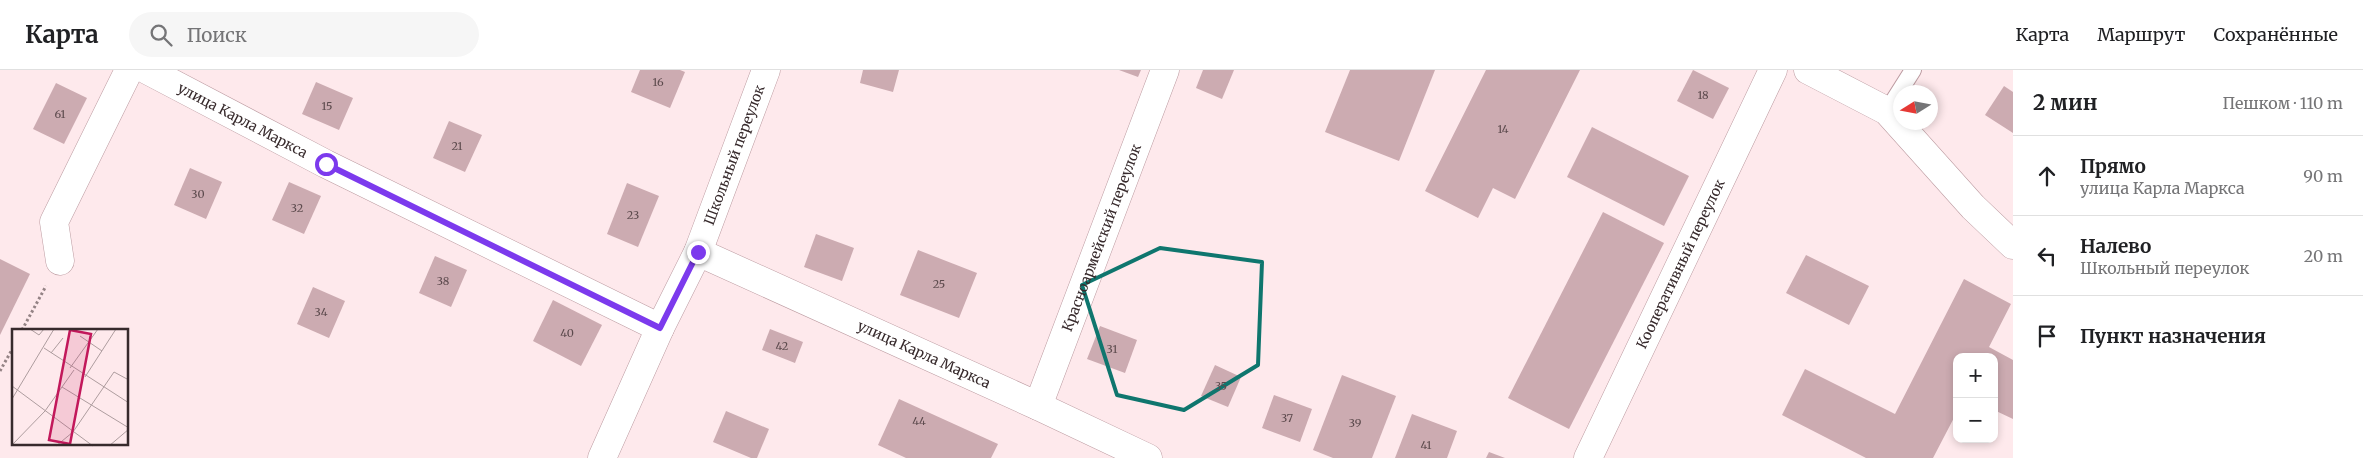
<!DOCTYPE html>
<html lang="ru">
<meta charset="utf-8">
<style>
:root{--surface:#fff;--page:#f6f6f6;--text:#202124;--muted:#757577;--line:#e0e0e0}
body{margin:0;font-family:Merriweather,serif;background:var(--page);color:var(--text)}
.controls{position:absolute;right:15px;bottom:15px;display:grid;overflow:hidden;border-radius:10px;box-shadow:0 2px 8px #0003}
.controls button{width:45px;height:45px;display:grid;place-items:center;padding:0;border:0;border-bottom:1px solid var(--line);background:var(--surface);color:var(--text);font:25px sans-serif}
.compass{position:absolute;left:1893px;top:15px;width:45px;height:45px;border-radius:50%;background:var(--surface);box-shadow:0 2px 8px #0003;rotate:259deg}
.stop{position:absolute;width:15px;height:15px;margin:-11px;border:4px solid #7c3aed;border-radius:50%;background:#fff}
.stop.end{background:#7c3aed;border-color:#fff;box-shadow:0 1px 5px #0008}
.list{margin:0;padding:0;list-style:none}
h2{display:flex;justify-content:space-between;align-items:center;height:65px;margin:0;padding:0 20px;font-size:21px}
h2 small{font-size:16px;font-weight:400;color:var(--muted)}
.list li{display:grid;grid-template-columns:32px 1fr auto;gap:15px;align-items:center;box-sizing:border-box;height:80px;padding:0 20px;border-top:1px solid var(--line)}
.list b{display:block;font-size:19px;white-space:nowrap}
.list p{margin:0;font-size:16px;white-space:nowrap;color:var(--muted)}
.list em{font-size:16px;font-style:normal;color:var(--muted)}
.icon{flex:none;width:28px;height:28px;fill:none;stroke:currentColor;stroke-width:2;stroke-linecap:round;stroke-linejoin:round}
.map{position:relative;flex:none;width:2013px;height:388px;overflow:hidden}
header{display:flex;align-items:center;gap:30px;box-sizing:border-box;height:70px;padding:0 25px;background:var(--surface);border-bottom:1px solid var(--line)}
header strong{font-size:24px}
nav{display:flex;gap:28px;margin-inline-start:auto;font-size:18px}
.search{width:350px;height:45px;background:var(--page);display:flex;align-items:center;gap:12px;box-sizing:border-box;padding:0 18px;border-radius:28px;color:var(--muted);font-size:19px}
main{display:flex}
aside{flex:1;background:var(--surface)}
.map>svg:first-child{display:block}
.building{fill:#ccabb1}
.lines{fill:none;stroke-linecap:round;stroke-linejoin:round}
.service-casing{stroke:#bc9ba1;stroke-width:18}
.minor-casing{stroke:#bc9ba1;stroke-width:29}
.tertiary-casing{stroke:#bc9ba1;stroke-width:29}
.path{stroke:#948385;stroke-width:3;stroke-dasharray:2.5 2.5;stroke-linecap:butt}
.service{stroke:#fff;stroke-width:16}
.minor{stroke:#fff;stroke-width:28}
.tertiary{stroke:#fff;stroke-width:28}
.route{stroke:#7c3aed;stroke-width:6}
.marked{fill:none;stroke:#0f766e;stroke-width:4;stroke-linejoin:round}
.labels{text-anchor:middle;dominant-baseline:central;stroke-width:5;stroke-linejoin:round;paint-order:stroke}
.number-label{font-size:11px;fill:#5c4a4d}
.street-label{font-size:14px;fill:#372a2c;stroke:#fcfcfc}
.inset-road{fill:none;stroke:#ae9d9f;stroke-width:1}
.view{fill:#c2185b;fill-opacity:0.15;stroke:#c2185b;stroke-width:2.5}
.inset-edge{fill:none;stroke:#372a2c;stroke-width:2.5}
</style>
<header>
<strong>Карта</strong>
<div class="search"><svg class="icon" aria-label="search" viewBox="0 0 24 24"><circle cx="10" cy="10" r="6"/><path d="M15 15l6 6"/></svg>Поиск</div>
<nav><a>Карта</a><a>Маршрут</a><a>Сохранённые</a></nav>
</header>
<main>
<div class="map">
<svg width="2013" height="388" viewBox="0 0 2013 388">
<rect width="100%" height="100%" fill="#fee9ec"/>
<g class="building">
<path d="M640,0h40l5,2 -15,36 -39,-16z"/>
<path d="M863,0h36l-6,22 -33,-9z"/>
<path d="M1119,0h22l-3,7z"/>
<path d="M1203,0h31l-12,29 -26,-11z"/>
<path d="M1350,0h85l-36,91 -74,-29z"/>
<path d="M1486,0h94l-65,129 -22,-11 -15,30 -53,-27z"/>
<path d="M1693,0l36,18 -16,31 -36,-18z"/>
<path d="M316,12l37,16 -14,32 -37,-16z"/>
<path d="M56,13l31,15 -23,46 -31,-15z"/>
<path d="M2004,16l9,6v41l-28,-18z"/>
<path d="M449,51l33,14 -17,37 -32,-14z"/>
<path d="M1592,57l97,49 -25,50 -97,-49z"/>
<path d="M190,98l32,14 -16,37 -32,-14z"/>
<path d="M289,112l32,14 -17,38 -32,-14z"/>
<path d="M627,113l32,13 -21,51 -31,-13z"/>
<path d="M1603,142l61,31 -95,186 -61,-31z"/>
<path d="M816,164l38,14 -12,33 -38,-14z"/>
<path d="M918,180l59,23 -18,45 -59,-23z"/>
<path d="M1806,185l63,31 -20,39 -63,-32z"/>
<path d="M435,186l32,14 -16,37 -32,-14z"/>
<path d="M0,189l30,15 -30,61z"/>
<path d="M1964,209l47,25 -22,43 24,13v59l-19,-9v-53h-37v55l-24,46h-67l-84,-43 23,-46 90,45z"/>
<path d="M313,217l32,14 -16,37 -32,-14z"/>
<path d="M553,230l49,25 -21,41 -48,-25z"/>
<path d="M1100,256l37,14 -12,33 -38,-14z"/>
<path d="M770,259l33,13 -8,21 -33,-13z"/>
<path d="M1215,295l26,12 -13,30 -27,-11z"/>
<path d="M1342,305l54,21 -24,62h-39l-20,-8z"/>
<path d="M1274,325l38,14 -12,33 -38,-14z"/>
<path d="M899,329l99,45 -7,14h-85l-28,-13z"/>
<path d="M726,341l43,18 -12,29h-6l-38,-16z"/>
<path d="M1412,344l45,17 -10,27h-52z"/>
<path d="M1489,382l16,6h-19z"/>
</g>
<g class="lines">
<g class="service-casing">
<path id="service" d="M1887,41l26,-41"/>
</g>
<g class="minor-casing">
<g id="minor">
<path id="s1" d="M147,0l179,94 334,164"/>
<path d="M1808,0l79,41 86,96 40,38"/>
<path id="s2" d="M698,182l340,154 110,52"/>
<path d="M60,191l-6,-39 75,-152"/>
<path id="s3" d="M1038,336l127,-336"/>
</g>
</g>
<g class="tertiary-casing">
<g id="tertiary">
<path id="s4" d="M602,388l58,-130 38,-76 68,-182"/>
<path id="s5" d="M1588,388l185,-388"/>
</g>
</g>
<g class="path">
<path d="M22,260l24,-44"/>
<path d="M0,301l14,-25"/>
</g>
<use href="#service" class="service"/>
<use href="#minor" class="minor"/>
<use href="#tertiary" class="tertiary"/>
</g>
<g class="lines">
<path class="route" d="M326,94l334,164 38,-76"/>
</g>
<path class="marked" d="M1160,178l102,14 -4,103 -74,45 -67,-15 -35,-110z"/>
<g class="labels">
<g class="number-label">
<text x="658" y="12">16</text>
<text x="1703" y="25">18</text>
<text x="327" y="36">15</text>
<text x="60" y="44">61</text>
<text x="1503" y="59">14</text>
<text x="457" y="76">21</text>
<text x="198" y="124">30</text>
<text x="297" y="138">32</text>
<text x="633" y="145">23</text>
<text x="443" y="211">38</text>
<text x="939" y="214">25</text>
<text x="321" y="242">34</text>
<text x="567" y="263">40</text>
<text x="782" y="276">42</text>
<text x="1112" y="279">31</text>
<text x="1221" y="316">35</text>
<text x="1287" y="348">37</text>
<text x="919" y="351">44</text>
<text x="1355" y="353">39</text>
<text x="1426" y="375">41</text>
</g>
<g class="street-label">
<text stroke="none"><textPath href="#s1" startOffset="108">улица Карла Маркса</textPath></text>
<text stroke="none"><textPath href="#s4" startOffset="331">Школьный переулок</textPath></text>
<text stroke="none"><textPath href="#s3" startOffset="180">Красноармейский переулок</textPath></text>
<text stroke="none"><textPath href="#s5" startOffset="215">Кооперативный переулок</textPath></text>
<text stroke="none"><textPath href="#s2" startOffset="248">улица Карла Маркса</textPath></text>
</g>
</g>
<g transform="translate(12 259)">
<rect width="116" height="116" fill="#fee9ec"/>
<path class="inset-road" d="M18,0l9,6 5,-6M68,7l22,15M32,19l85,55M39,24l12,-15M58,39l28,-39M73,48l31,-48M0,57l81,60M50,58l67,41M0,70l42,-70M0,116l33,-34 29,-41M44,117l17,-14 41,-60 13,7M97,117l20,-17"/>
<path class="view" d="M58,1l21,4 -21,110 -21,-4z"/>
<rect width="116" height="116" class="inset-edge"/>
</g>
</svg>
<div class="controls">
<button>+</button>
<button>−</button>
</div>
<svg class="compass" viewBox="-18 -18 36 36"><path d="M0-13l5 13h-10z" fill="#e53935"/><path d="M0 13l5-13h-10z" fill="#757577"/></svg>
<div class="stop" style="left:326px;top:94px"></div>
<div class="stop end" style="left:698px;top:182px"></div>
</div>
<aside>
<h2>2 мин<small>Пешком · 110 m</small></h2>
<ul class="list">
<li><svg class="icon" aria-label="ahead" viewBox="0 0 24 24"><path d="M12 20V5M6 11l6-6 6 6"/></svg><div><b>Прямо</b><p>улица Карла Маркса</p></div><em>90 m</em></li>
<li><svg class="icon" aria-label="left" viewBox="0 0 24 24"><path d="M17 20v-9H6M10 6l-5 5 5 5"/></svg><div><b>Налево</b><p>Школьный переулок</p></div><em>20 m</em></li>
<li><svg class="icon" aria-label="arrive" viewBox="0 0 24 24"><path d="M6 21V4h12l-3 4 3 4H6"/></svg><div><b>Пункт назначения</b></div></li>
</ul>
</aside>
</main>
